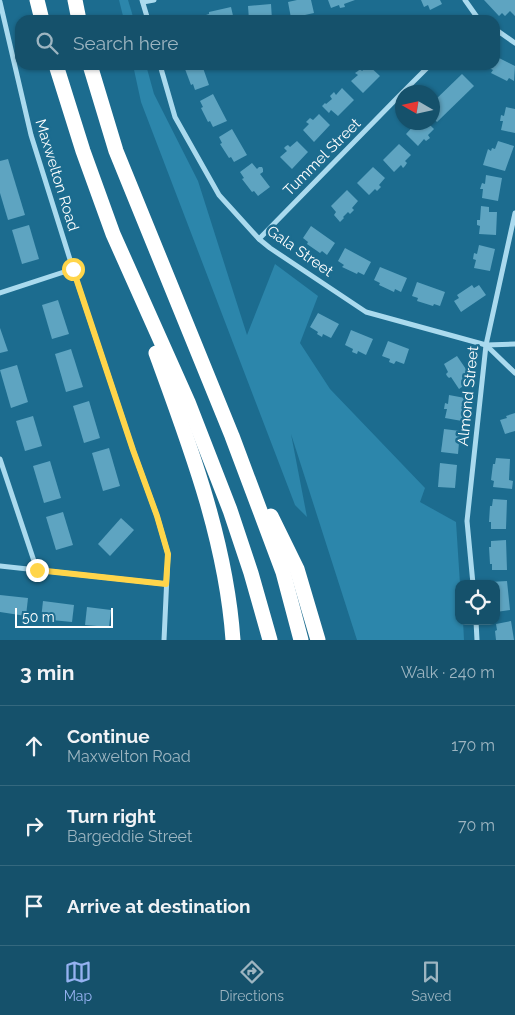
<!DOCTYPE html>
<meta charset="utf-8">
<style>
:root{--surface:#15516b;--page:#1e5771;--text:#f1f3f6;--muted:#9db5c1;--line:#34687e;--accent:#95b2f1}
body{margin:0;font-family:Raleway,sans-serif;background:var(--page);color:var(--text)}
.controls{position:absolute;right:15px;bottom:15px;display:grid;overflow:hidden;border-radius:10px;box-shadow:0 1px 4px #0004}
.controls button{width:45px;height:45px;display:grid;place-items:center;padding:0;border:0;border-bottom:1px solid var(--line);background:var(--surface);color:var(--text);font:25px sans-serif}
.compass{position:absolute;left:395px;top:85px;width:45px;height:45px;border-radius:50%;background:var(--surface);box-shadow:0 1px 4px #0004;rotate:279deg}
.scale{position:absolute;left:15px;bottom:12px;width:98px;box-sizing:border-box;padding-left:5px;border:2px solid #fff;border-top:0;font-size:14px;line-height:18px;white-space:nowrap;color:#fff;-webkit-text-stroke:4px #1c6c8f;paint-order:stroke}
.stop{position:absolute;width:15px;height:15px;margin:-11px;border:4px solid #ffd54a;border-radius:50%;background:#fff}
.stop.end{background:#ffd54a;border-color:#fff;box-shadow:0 1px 5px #0008}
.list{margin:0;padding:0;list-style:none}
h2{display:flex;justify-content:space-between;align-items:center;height:65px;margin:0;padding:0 20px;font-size:21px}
h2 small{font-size:16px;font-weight:400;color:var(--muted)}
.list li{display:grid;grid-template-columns:32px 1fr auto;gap:15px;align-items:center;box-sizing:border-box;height:80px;padding:0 20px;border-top:1px solid var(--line)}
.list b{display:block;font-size:19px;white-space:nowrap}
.list p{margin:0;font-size:16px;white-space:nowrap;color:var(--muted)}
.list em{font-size:16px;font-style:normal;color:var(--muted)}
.icon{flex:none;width:28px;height:28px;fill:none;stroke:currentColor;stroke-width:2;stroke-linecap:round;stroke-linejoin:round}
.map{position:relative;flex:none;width:515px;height:640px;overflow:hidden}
.search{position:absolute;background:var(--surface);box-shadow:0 1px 4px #0004;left:15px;right:15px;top:15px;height:55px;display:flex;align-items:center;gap:12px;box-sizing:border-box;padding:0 18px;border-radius:15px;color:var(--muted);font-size:19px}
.sheet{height:305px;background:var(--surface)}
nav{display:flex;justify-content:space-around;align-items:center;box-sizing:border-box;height:70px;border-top:1px solid var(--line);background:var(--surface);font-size:14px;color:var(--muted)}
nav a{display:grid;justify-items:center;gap:2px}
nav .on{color:var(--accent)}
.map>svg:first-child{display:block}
.green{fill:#2c86ab}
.building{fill:#5ea4c1}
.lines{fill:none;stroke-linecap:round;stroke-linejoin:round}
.minor{stroke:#aadaee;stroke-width:5}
.motorway{stroke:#fff;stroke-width:15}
.route{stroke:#ffd54a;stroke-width:6}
.labels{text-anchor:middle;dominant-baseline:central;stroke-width:5;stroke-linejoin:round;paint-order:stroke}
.street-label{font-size:15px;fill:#fff;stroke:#1c6c8f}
</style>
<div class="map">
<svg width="515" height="640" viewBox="0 0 515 640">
<rect width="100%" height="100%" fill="#1c6c8f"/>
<g class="green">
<path d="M119,0h9l6,20h-10z"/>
<path d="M133,65h13l8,29 44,87 49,154 28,-71 43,32 -18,47 30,46 95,99 -5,14 36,20 4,62h-1v37h4l1,19h-107l-66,-206 16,83 -12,-12 -154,-403z"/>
</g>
<g class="building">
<path d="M297,0h14l3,13 -9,2 1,3 -6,1 -1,-3 -8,2 -3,-16z"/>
<path d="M328,0h27l-11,4 1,3 -5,1 -1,-3 -8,3z"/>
<path d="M421,0h19l2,4 -12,6 -2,-5 -4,2z"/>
<path d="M484,0h31v16l-5,-5 -5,5 -3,-3 -3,3z"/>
<path d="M271,4l1,16h-23l-1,-14z"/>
<path d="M231,7l3,13h-30l-1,-4 6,-2v-2z"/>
<path d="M495,56l20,10 -1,15 -5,-3 -2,3 -16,-8 2,-3 -6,-3 2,-2h6z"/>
<path d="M186,65h16l7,20 -14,5 -2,-6 -2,1 -6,-16h2z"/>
<path d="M368,65l12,11 -17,17 -12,-12 7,-6 -3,-2 3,-2 2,-2 2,2z"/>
<path d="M462,74l12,12 -37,36 -5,-5v-14z"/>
<path d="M342,88l12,12 -16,16 -7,-6 -2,3 -7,-7 3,-3 1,1 6,-5 -2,-3 4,-4 2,3z"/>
<path d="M213,94l14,27 -14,6 -3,-6 -2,1 -7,-14 2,-1 -3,-6z"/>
<path d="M506,107l9,2v24l-14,-3 2,-9h-3l1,-6 3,1z"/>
<path d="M319,114l11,11 -16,17 -11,-12 6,-6 -3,-2 4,-4 3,2z"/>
<path d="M417,122h10l7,7 -6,6 2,3 -4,3 -2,-2 -6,7 -12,-12z"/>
<path d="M232,129l15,26 -13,7 -3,-5 -2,1 -9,-14 2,-1 -3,-6z"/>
<path d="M297,141l11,11 -16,17 -12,-12 7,-6 -3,-3 2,-2 2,-1 2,2z"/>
<path d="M498,141l16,5 -9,25 -22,-6 5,-16 3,2 1,-3 3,1z"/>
<path d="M399,144l12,11 -6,6 2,2 -2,3 -2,2 -2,-3 -7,7 -11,-12z"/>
<path d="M8,159l17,56 -17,5 -8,-27v-32z"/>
<path d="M252,163l5,6 2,-2h3l1,2v3l-3,2 10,13 -12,9 -4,-5 -2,1 -10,-13 2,-1 -4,-6z"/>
<path d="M373,167l12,11 -6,7 2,2 -4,4 -2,-2 -6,6 -12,-12z"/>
<path d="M486,175l16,3 -4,23 -16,-3 1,-9h-3l2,-6 3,1z"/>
<path d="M347,190l11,11 -6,7 2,2 -4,4 -2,-2 -5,5 1,1 -4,4 -6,-7 2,-3 -5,-6z"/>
<path d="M481,206l8,1v5h8l-1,23 -17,-1 1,-8 -3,-1v-5h3z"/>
<path d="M29,225l10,34 -17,5 -10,-34z"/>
<path d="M311,226l24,17 -8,12 -5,-4 -2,2 -13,-9 1,-2 -5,-4z"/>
<path d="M479,245l16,4 -5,22 -16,-3 2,-8 -3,-1 1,-6 3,1z"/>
<path d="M345,248l26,14 -7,13 -6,-3 -1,2 -15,-7 2,-2 -6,-4z"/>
<path d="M380,267l27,11 -6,14 -6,-3 -1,3 -15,-7 1,-2 -6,-3z"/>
<path d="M417,282l28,10 -5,14 -6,-2 -1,2 -16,-5 1,-3 -6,-2z"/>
<path d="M472,285l2,3 5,-3 7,10 -25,17 -7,-11 5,-3 -2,-3z"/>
<path d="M58,300l11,34 -17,5 -10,-34z"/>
<path d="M318,313l21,11 -8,14 -8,-4 -1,3 -5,-3 1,-2 -8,-5z"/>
<path d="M0,328l8,23 -8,2z"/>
<path d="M351,330l22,9 -7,16 -8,-4 -1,3 -5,-2 1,-3 -8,-4z"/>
<path d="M388,341l21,8 -5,15 -8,-3 -2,3 -5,-2 1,-3 -8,-3z"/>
<path d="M71,349l12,38 -17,5 -11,-38z"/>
<path d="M457,356l13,19 -7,5 3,4 -7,5 -8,-12 -2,1 -2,-2 -1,-2 2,-2 -4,-8z"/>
<path d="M17,365l11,37 -17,6 -11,-38z"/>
<path d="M449,395l16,3 -3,23 -17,-3 2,-9h-3l1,-6 3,1z"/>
<path d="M89,401l11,37 -16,5 -11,-37z"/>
<path d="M515,413v18l-10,3 -5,-14 7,-2 -1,-2z"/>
<path d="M33,416l9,30 -17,5 -9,-30z"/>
<path d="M444,429l16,2 -2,23 -17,-2z"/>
<path d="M109,448l11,38 -17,5 -11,-38z"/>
<path d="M496,458l14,1 -1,21 4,1 -1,8 -19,-2 1,-6 -3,-1 2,-16h2z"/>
<path d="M50,461l11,37 -17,5 -11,-37z"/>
<path d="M440,463l17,2 -2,23 -17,-1z"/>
<path d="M493,499l14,1 -1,29h-15v-7h-2l1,-16h2z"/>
<path d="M63,512l10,33 -17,5 -10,-33z"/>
<path d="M121,518l13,12 -24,26 -12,-12z"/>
<path d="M506,540l1,30h-15v-6h-2l-1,-17h2v-6z"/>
<path d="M507,581l3,29 -14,2v-28h-6v-2z"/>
<path d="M0,595l28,3 -2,18 -26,-4z"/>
<path d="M43,601l31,4 -2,17 -31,-3z"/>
<path d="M87,607l24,3 -2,17 -24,-2z"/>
<path d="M511,621l3,19h-18l-1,-9 2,-1 -1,-6z"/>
</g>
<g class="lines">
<g class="minor">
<path d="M142,0l6,20"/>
<path d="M465,0l12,17 5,3"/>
<path d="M0,2l31,133 42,134 60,181 24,66 11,38 -4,86"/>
<path d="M143,2l11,-2"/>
<path d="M495,29l20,14"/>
<path d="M160,65l15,52 44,78 40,44 11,9 96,64 120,33 29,-1"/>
<path d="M403,92l27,-27"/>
<path d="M259,239l143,-146"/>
<path d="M0,293l73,-24"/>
<path d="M486,345l29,28"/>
<path d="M0,459l37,111"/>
<path d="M0,566l166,18"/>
<path d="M473,584l-6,-63 19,-176 29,-132"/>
<path d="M476,621l1,19"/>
</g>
<g class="motorway">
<path d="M37,0l5,20"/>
<path d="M75,0l4,20"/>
<path d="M56,65l27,86 30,83 75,168 42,108 21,63 19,67"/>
<path d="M90,65l26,86 116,285 51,136 18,68"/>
<path d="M156,353c34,93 70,187 77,287"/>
<path d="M271,516l26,53 21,71"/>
</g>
</g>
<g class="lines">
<path class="route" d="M37,570l129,14 2,-30 -11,-38 -24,-66 -60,-181"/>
</g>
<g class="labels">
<g class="street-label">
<text transform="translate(322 157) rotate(-45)">Tummel Street</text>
<text transform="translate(57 175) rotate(73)">Maxwelton Road</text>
<text transform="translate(300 251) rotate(35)">Gala Street</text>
<text transform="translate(468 396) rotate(-84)">Almond Street</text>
</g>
</g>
</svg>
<div class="controls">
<button><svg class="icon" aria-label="locate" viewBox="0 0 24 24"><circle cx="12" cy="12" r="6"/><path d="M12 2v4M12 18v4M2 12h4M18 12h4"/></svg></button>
</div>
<svg class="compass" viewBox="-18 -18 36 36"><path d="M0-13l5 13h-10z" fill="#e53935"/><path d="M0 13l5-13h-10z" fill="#9db5c1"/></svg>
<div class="scale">50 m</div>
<div class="stop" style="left:73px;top:269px"></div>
<div class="stop end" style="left:37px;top:570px"></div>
<div class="search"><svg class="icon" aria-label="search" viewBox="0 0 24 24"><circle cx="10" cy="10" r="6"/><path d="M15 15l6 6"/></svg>Search here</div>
</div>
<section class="sheet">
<h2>3 min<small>Walk · 240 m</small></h2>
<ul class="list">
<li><svg class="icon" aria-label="ahead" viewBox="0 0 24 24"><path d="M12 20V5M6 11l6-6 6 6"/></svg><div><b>Continue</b><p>Maxwelton Road</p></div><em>170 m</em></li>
<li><svg class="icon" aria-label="right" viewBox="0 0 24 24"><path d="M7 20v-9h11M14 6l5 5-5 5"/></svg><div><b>Turn right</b><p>Bargeddie Street</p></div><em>70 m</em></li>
<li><svg class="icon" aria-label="arrive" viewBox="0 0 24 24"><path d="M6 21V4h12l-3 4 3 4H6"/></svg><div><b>Arrive at destination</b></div></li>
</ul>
</section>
<nav>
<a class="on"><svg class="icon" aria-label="map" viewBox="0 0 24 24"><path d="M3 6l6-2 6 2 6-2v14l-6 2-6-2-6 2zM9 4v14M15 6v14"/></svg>Map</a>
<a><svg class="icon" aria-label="directions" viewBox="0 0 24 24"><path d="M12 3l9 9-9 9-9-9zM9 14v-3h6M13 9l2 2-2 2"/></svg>Directions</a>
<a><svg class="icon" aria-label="saved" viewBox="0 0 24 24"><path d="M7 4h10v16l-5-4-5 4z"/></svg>Saved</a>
</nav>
